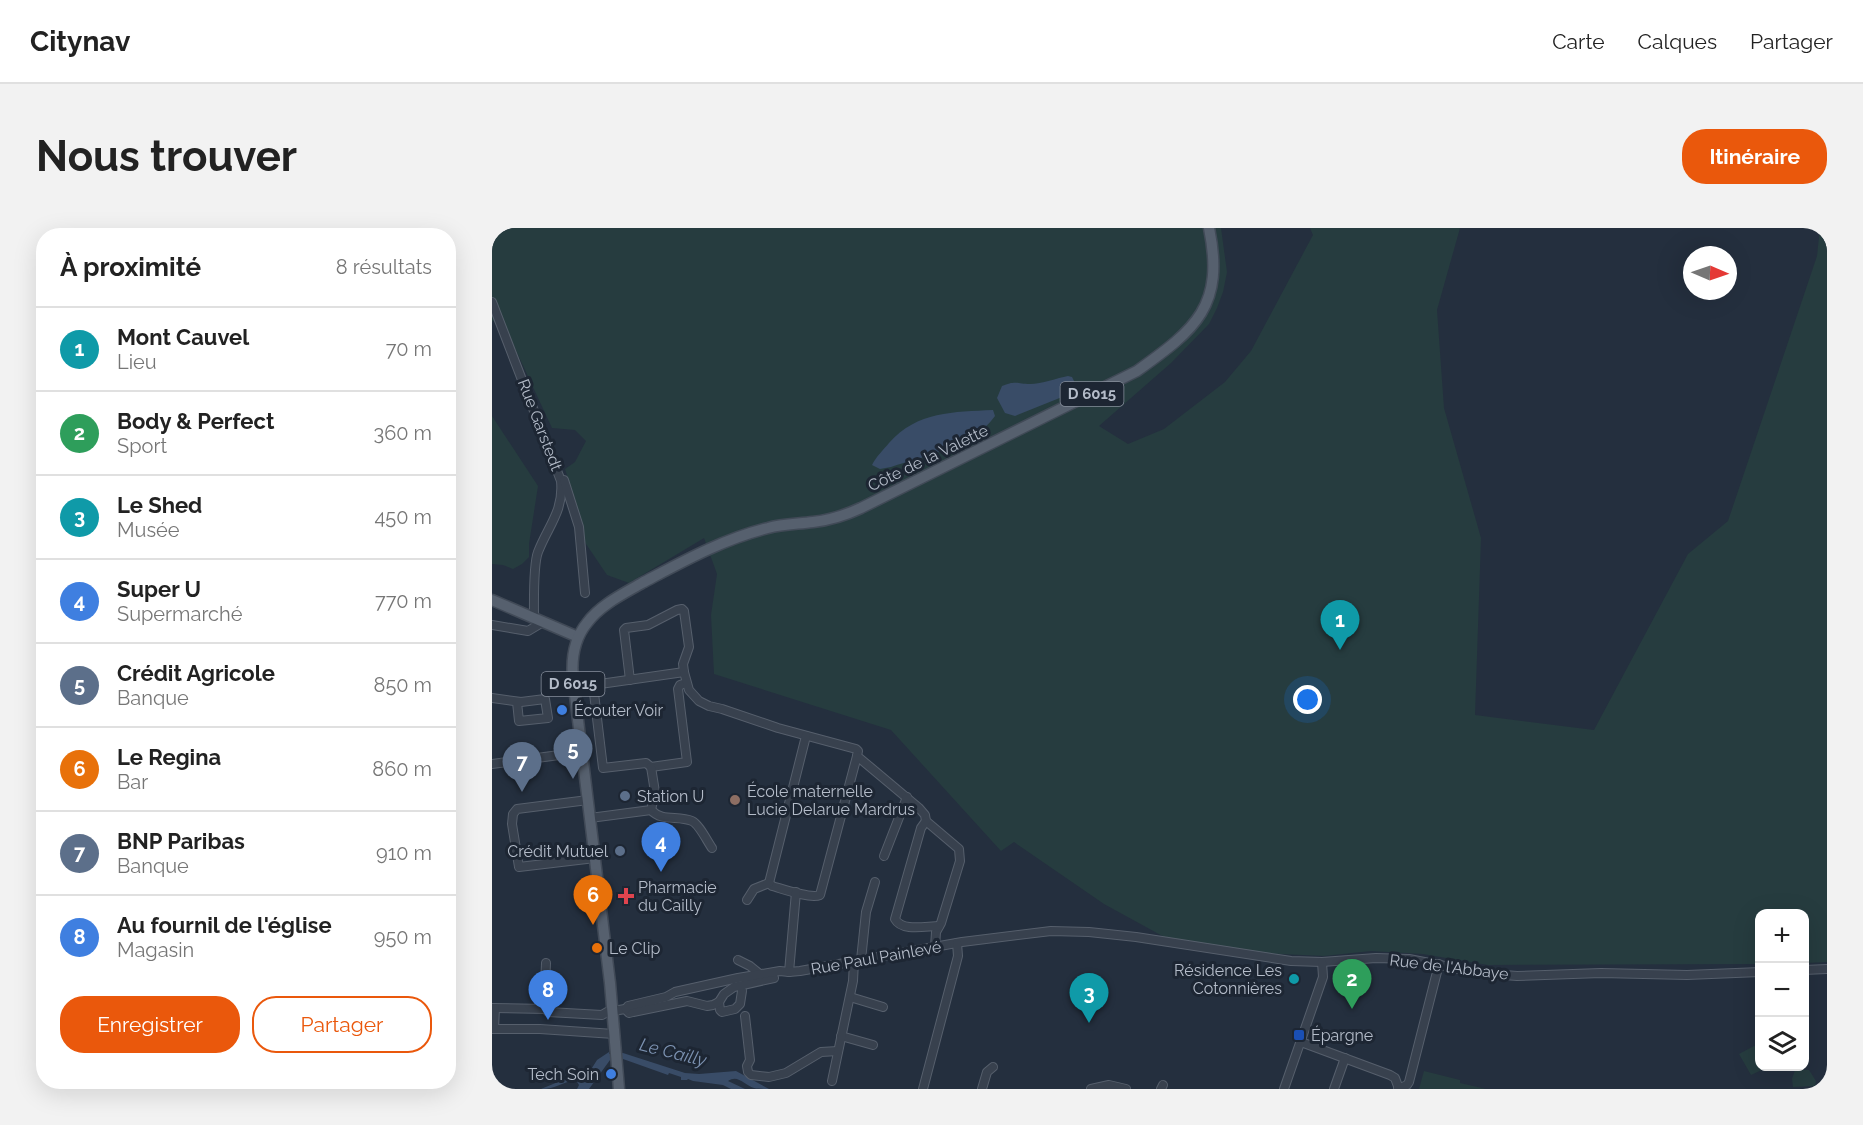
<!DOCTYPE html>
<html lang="fr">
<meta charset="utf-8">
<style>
:root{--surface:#fff;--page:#f2f2f2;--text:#222;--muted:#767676;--line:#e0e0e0;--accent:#ea580c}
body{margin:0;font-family:Raleway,sans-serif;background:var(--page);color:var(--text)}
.controls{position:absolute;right:18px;bottom:18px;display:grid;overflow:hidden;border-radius:12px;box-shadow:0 6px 24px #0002}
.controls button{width:54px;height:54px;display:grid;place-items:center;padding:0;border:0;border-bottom:2px solid var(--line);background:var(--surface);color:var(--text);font:30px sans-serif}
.compass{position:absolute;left:1191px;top:18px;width:54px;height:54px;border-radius:50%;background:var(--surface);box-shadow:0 6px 24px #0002;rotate:92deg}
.you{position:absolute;left:816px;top:472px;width:21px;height:21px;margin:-15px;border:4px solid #fff;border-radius:50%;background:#1a73e8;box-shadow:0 0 0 9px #1a73e833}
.badge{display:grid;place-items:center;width:39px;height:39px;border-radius:50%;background:var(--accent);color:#fff;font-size:20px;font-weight:700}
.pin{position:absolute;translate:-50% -50px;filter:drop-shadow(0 2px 3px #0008)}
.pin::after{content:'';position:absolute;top:32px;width:21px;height:18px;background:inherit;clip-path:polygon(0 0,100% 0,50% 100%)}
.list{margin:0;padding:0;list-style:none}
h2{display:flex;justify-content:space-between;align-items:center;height:78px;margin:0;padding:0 24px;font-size:26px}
h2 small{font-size:20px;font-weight:400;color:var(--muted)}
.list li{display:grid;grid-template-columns:39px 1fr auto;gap:18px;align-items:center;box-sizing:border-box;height:84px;padding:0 24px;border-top:2px solid var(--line)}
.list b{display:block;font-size:22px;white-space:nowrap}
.list p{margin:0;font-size:20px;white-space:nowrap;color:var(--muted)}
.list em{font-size:20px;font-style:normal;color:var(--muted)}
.actions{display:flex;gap:12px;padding:18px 24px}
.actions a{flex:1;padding:14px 0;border:2px solid var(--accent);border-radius:24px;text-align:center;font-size:21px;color:var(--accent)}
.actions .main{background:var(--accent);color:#fff}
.icon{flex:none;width:33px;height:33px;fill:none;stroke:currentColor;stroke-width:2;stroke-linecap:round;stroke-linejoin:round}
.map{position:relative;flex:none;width:1335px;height:861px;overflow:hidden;border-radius:24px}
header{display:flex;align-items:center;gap:36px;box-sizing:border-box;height:84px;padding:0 30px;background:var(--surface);border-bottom:2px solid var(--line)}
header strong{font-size:28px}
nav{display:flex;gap:33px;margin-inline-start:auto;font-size:21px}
.intro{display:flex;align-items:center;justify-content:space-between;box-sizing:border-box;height:144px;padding:0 36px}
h1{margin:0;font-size:42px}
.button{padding:15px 27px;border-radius:24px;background:var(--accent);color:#fff;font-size:21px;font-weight:700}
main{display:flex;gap:36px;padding:0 36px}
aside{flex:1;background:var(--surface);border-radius:24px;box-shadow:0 6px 24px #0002}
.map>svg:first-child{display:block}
.green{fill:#263c3f}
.water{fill:#394c67}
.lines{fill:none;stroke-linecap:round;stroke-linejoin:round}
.minor-casing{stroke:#565f6c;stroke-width:10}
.major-casing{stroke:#414a57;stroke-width:13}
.minor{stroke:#38414e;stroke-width:8}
.major{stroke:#56606e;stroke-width:10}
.shop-dot{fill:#3f7fe0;stroke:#1d2633;stroke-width:2}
.service-dot{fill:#5c6f8a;stroke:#1d2633;stroke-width:2}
.education-dot{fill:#8d6e63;stroke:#1d2633;stroke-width:2}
.health-dot{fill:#e0444e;stroke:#1d2633;stroke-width:2}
.food-dot{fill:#e8710a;stroke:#1d2633;stroke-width:2}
.culture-dot{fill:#0f9aa8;stroke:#1d2633;stroke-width:2}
.transit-dot{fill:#1a4fb4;stroke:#1d2633;stroke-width:2}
.labels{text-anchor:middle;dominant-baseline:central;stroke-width:6;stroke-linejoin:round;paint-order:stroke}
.shield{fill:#1d2633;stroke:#878f9c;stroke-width:1.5}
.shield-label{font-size:15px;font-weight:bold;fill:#b4bcc9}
.street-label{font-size:16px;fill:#b4bcc9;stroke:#1d2633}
.poi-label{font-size:16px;fill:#b4bcc9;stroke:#1d2633;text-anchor:start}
.water-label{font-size:18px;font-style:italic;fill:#7c92b1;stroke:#1d2633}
</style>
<header>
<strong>Citynav</strong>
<nav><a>Carte</a><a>Calques</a><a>Partager</a></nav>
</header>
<div class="intro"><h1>Nous trouver</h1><a class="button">Itinéraire</a></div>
<main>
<aside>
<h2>À proximité<small>8 résultats</small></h2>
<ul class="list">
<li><span class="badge" style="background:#0f9aa8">1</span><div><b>Mont Cauvel</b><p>Lieu</p></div><em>70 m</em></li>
<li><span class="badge" style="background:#2e9e5b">2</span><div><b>Body &amp; Perfect</b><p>Sport</p></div><em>360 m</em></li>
<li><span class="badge" style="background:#0f9aa8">3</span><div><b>Le Shed</b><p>Musée</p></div><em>450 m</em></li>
<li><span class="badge" style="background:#3f7fe0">4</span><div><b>Super U</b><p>Supermarché</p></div><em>770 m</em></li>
<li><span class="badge" style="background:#5c6f8a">5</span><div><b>Crédit Agricole</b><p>Banque</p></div><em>850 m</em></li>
<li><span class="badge" style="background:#e8710a">6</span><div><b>Le Regina</b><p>Bar</p></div><em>860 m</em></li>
<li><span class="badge" style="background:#5c6f8a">7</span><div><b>BNP Paribas</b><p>Banque</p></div><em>910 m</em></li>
<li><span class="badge" style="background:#3f7fe0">8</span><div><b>Au fournil de l'église</b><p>Magasin</p></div><em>950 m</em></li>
</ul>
<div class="actions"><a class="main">Enregistrer</a><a>Partager</a></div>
</aside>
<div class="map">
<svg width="1335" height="861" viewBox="0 0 1335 861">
<rect width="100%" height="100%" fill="#242f3e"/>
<g class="green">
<path d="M0,0h729l6,44 -4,20 -6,16 -8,16 -38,39 -72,63 29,18 36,-15 61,-47 26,-31 62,-116 -3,-7h150l-23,82 7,98 37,130 -6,177 119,15 94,-176 40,-33 89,-265 3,-28h7v734l-22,1 -1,-49h-44l-1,50 -271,1 -65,-11 -52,-3 -47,5 -136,-6 -84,-46 -90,-62 -13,9 -110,-121 -177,-56 -3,-59 6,-41 -13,-36 -75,45 -22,-8 -23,-34 -11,-47 -8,-25 10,-7 11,-21 -11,-11 -23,-2 -52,-112 -8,6z"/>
<path d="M0,188l46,70 -9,58v13l-7,7 -9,5 -10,-4 -11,-1z"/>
<path d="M1262,818l4,1 1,3 1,16 8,1 -17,8 -12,-21z"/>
<path d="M1303,842h14l7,11 -1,5 -22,1 -1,-8z"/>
<path d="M932,843l36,9v3l26,6h-67z"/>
</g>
<g class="water">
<path d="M576,148l4,1 5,10v4l-62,25 -10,-3 -8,-15 5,-12c14,-6 15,-2 28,-2 12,0 27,-6 38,-8z"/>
<path d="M501,182l2,6c-23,32 -69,39 -104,51l-11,2 -8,-4c4,-8 11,-15 17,-22 28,-32 65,-31 104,-33z"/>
<path d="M117,824v2l14,-1 62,20 14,1 37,-3 33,18c-4,0 -11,0 -15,-1 -10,-3 -16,-14 -26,-7l17,8h-14l-8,-4 -30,-4 -5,-2 -1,1h-6v-3l-12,-4 -1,2 -45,-16 -13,1 -21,29h-12l2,-4 -3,-5c-14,2 -20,9 -35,9l29,-12 15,2 12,-19z"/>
</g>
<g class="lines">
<g class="minor-casing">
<g id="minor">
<path d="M0,74l69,179c3,30 -13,45 -23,71 -5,13 -4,51 -4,66"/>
<path d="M72,252l15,47 6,66"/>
<path d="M0,397l36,6 15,-9"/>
<path d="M192,444l-91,13 10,83 43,-5 5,4 36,-5 -9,-73 2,-4 6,-2"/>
<path d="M138,452l-6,-50 2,-2 22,-3 29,-15 5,-1 2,2 5,36 -6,17 1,8 5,18 10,11 10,5 13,3 56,19 78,21 2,2 -1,5 62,52 6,7 1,6 33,28 1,12 -19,62 -5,9 -1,15"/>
<path d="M0,470l29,4 24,-3 3,19 -29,3 -2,-19"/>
<path d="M0,536l90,-12"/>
<path d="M96,572l-71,9 -4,5 -1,10 7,43 76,-9"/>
<path d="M159,582c11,12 27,5 41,11 7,3 15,20 20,27"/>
<path d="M98,590l61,-8 4,-18 -4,-25"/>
<path d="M434,593l-5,7 -26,91c7,13 31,7 44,7"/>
<path d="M392,628l23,-59"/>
<path d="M277,655l3,3c11,3 38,13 48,9l37,-139"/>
<path d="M277,655l37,-147"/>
<path d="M255,672l7,-11 15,-6"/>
<path d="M246,732l12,6 11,9"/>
<path d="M369,732l5,-48 9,-30"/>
<path d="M1312,742l23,-1"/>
<path d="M297,744l7,-80"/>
<path d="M358,769l33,10"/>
<path d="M227,774l1,8 2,2 13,-3 5,-5 2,-13"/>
<path d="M0,780l54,1 5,-1"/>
<path d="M52,781l2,-46"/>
<path d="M54,781l2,3 54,3 5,-3 18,-3 4,4 4,-1 54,-11 20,5 6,-1 6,-3 5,-8 10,-7 40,-9"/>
<path d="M134,781l2,-3 38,-9 9,-5 63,-14 42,-7 9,1 11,-1 162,-29 89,-11 38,1 47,5 155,24 31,1 54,-4 33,1 71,14 37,3 84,-3 86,2 73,-3"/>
<path d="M253,788l5,44 -3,6 1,6 3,3 18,2 17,-4 35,-21 17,-1"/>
<path d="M0,801h48l74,5"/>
<path d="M2,801l1,-21"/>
<path d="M349,808l32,9"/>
<path d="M809,814l89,33 5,3 4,11"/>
<path d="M340,853l21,-100 1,-20"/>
<path d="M431,861l35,-133 -1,-13"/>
<path d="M490,861l5,-17 6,-5"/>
<path d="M599,861l18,-4 17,4"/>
<path d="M669,861l2,-4"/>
<path d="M792,861l39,-112 -1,-15"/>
<path d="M842,861l11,-31"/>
<path d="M906,861l9,-4 2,-3 30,-118"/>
</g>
</g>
<g class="major-casing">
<g id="major">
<path d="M0,372l86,37"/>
<path d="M127,861l-9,-106 -37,-304c-2,-21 1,-40 14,-56 13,-18 36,-29 55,-40 40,-21 81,-44 126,-55 14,-4 30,-4 45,-6 17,-2 33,-7 48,-14l276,-137c59,-42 88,-65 72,-143"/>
</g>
</g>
<use href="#minor" class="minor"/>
<use href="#major" class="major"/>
</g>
<g class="shop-dot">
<circle cx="70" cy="482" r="6"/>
<circle cx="119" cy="846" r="6"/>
</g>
<g class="service-dot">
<circle cx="133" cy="568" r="6"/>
<circle cx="128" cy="623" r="6"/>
</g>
<circle class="education-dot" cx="243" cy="572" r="6"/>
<path class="health-dot" d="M131 659h6v6h6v6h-6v6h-6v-6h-6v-6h6z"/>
<circle class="food-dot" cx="105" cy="720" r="6"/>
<circle class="culture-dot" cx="802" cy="751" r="6"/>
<rect class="transit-dot" x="801" y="801" width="12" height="12" rx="3"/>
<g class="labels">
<g class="shield">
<rect x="568.5" y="154" width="63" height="24" rx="4.5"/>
<rect x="49.5" y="444" width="63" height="24" rx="4.5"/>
</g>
<g class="shield-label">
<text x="600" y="166">D 6015</text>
<text x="81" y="456">D 6015</text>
</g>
<g class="street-label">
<text transform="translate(48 197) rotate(69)">Rue Garstedt</text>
<text transform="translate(436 230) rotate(-26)">Côte de la Valette</text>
<text transform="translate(384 730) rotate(-10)">Rue Paul Painlevé</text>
<text transform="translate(957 739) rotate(7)">Rue de l'Abbaye</text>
</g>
<g class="poi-label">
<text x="82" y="482">Écouter Voir</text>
<text x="255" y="563">École maternelle<tspan x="255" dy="18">Lucie Delarue Mardrus</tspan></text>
<text x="145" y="568">Station U</text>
<text x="116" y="623" text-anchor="end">Crédit Mutuel</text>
<text x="146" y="659">Pharmacie<tspan x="146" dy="18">du Cailly</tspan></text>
<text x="117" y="720">Le Clip</text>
<text x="790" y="742" text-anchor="end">Résidence Les<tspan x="790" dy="18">Cotonnières</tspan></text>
<text x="819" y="807">Épargne</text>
<text x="107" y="846" text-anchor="end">Tech Soin</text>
</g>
<g class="water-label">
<text transform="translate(181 824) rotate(14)">Le Cailly</text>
</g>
</g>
</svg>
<div class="controls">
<button>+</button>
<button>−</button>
<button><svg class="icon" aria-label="layers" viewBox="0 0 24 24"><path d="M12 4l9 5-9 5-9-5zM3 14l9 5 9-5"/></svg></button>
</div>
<svg class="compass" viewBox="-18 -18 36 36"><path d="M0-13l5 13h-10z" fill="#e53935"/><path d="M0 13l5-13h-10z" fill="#767676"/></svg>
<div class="you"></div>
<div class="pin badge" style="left:848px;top:422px;background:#0f9aa8">1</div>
<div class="pin badge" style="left:860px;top:781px;background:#2e9e5b">2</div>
<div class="pin badge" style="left:597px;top:795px;background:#0f9aa8">3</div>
<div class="pin badge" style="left:169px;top:644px;background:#3f7fe0">4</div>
<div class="pin badge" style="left:81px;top:551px;background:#5c6f8a">5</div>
<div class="pin badge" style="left:101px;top:697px;background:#e8710a">6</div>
<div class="pin badge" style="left:30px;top:564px;background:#5c6f8a">7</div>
<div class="pin badge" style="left:56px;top:792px;background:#3f7fe0">8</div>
</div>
</main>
